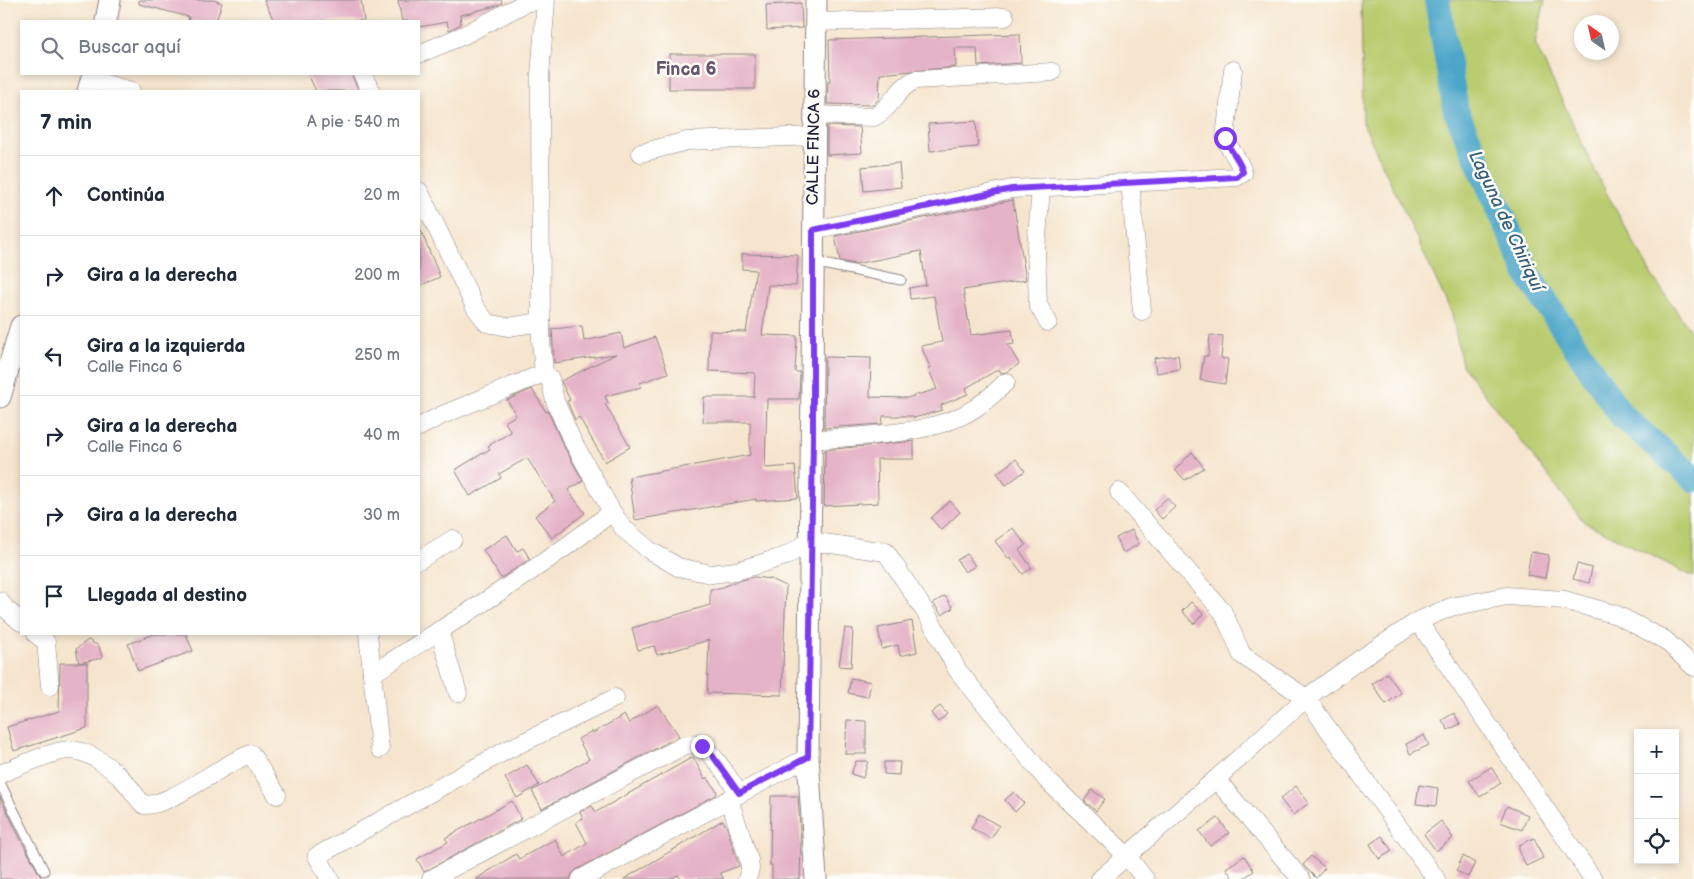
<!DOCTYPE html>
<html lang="es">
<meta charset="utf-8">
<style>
:root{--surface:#fff;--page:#f6f6f7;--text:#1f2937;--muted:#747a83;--line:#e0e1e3}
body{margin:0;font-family:"Balsamiq Sans",sans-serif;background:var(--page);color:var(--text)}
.controls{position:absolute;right:15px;bottom:15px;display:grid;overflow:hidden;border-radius:0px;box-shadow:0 2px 8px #0003}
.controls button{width:45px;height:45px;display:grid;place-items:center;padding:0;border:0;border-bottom:1px solid var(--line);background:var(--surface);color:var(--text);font:25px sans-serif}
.compass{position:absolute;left:1574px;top:15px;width:45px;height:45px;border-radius:50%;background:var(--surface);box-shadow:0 2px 8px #0003;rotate:326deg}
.stop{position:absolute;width:15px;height:15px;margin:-11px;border:4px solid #7c3aed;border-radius:50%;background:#fff}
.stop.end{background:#7c3aed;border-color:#fff;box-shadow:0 1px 5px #0008}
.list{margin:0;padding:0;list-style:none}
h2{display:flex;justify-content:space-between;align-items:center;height:65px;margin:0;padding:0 20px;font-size:21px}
h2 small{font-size:16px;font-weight:400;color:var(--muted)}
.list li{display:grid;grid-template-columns:32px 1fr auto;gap:15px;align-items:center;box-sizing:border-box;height:80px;padding:0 20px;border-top:1px solid var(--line)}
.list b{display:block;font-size:19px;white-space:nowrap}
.list p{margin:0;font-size:16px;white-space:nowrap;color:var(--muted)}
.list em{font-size:16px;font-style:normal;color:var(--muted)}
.icon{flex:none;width:28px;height:28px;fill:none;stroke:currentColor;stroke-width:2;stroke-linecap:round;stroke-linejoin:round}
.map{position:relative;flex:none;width:1694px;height:879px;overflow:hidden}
.search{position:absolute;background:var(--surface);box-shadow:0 2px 8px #0003;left:20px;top:20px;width:400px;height:55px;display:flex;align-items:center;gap:12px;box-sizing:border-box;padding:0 18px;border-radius:0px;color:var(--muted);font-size:19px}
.panel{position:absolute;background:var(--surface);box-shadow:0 2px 8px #0003;left:20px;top:90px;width:400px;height:545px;border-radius:0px}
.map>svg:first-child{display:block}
.green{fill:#bacc6f;stroke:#6e7755}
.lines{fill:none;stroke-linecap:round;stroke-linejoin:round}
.river{stroke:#4ba6c9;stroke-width:26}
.building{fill:#e5b3c7}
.service-casing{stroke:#8c8484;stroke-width:11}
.minor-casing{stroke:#8c8484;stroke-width:19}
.tertiary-casing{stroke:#8c8484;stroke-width:23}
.service{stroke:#fff;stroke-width:9}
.minor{stroke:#fff;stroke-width:18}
.tertiary{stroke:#fff;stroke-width:21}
.route{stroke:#7c3aed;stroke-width:6}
.labels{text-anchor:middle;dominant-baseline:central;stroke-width:5;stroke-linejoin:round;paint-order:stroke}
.street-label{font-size:16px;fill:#22223b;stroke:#fdfcf7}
.neighbourhood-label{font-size:18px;font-weight:bold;fill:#66556c;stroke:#fdfcf7}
.water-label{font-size:18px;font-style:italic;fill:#345d7b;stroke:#fdfcf7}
</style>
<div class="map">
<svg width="1694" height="879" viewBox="0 0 1694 879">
<rect width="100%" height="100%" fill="#fdfcf7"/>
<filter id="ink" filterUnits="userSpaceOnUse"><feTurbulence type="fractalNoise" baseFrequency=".02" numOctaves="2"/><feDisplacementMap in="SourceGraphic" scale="10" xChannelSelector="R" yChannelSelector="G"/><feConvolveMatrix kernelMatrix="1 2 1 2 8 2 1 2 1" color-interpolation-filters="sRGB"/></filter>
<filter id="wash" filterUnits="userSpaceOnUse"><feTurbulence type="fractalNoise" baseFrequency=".0096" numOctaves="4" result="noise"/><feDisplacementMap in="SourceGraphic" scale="20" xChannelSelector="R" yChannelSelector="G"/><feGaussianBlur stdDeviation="1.12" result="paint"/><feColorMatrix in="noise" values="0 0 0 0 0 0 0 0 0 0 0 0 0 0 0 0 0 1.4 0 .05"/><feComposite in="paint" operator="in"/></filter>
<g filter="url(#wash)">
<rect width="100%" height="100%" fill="#f6e5ce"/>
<path class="green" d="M1361,0h184l-10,43 64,136 52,95 43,62v241l-110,-55 -122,-157 -10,-51 -89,-191z"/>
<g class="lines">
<path class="river" d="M1437,0l19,111 73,166 92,138 73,64"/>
</g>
<g id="blocks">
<g class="building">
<path d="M139,0h75l8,3 -6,18h-28l1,-4 -50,-13z"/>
<path d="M264,0h97l3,21h-90z"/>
<path d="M398,0h103l1,3 -6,3 -21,5v1l-15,3 1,9 -12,6 -2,-8 -28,5v-6h-17z"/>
<path d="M801,3l1,25 -35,2 -1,-25z"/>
<path d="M1020,34l1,29 -43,3 -1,-18h-22l1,19 -76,7 -1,25 -6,6 -46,-1 1,-22h2l-1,-42z"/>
<rect x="669" y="54" width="86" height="35"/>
<path d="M308,74h43l8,17h-43z"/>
<path d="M976,121l2,26 -48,4 -2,-27z"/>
<path d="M827,126l33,1 2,26 -35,2z"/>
<path d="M899,163l2,24 -37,4 -2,-24z"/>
<path d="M1013,200l13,80 -63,10 8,45 41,-5 2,14 -6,1 11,19 -12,8 -6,1 -2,-4 -33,19 2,6 -27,11 1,5 -28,8 -1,-2h-30l-1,8 -58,4 1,-71 46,1 -1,39 37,1 30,-9 -9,-21 2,-1 -9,-21 21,-4 -8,-46 -24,3 -1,-11 17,-3 -5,-34 -66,13 -15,-3 -5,-25z"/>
<path d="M419,226l21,51 -21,9z"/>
<path d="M742,254l56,1 -2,31 -28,-1 -6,50 35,1 -2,36h5l-1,27h-32l-2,69 30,-2 3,32 -42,3v-2l-121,21 -6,-43 121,-22v-33h-47l1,-25h50l1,-24 -46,-2 1,-40 36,1 10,-62 -14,-1z"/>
<path d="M582,326l2,15 37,-8 3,15 31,-11 13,36 -28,10 1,4 -36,9 3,7 -3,1 25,43 -25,15 -26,-45 -4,3 -8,-19 3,-1 -9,-19 55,-27 -62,9 -2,-34z"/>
<path d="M1210,335l13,1 -2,22 7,1 -3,25 -25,-4 4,-24h4z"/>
<path d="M1178,355l2,14 -24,4 -2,-15z"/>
<path d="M532,389l14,23 2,-1 14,32 21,38 -15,9 17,23 -33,25 -17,-22 20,-15 -28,-43 -28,16 2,4 -31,18 -15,-26 35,-21 -2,-3 23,-14 -6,-10 11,-7 -9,-15z"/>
<path d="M914,441v18h-37l1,44 -54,3 1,-56z"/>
<path d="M1192,452l12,16 -19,12 -10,-10z"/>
<path d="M1016,459l9,12 -19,14 -9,-12z"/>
<path d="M1167,498l8,9 -13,12 -8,-9z"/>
<path d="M950,501l10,11 -19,18 -10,-12z"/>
<path d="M1013,528l13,17 -7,5 13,18 -9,6 -13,-17 -2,1 -13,-17z"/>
<path d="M1132,530l7,14 -16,9 -7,-15z"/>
<path d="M507,535l10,16 6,-3 7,11 -29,19 -18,-28z"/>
<path d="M1531,552l18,3 -4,23 -18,-3z"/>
<path d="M967,554l8,12 -10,6 -8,-12z"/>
<path d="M1577,564l15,4 -3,15 -16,-4z"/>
<path d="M754,577l17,2 15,7 -4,109 -75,-2 2,-53 -52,15 -3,-9 -16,4 -6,-22 78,-23v-16h9l15,-7z"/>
<path d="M945,596l8,12 -11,7 -9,-12z"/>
<path d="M1191,602l12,12 -9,10 -12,-13z"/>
<path d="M912,621l5,31 -17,4 -2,-11 -16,4 -4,-21z"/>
<path d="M845,628l8,1 -2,38 -12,-1z"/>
<path d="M154,634h32l7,17 -55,20 -10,-27z"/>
<path d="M88,640l11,6 3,12 -23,5 -3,-14z"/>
<path d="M60,663h27v65l-73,23 -7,-24 52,-16z"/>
<path d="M1387,673l14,20 -15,11 -14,-20z"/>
<path d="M851,678l20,4 -3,15 -20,-4z"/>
<path d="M658,705l21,31 -137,73 -10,-18 57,-32 -11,-20 14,-8 1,2 31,-18 5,8z"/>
<path d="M940,706l7,8 -9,8 -7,-9z"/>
<path d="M1454,713l6,11 -12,6 -6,-10z"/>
<path d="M847,720l19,1v33h-21z"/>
<path d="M1424,735l5,10 -19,9 -4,-10z"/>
<path d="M693,757l12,22 2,-2 10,15 -1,3 -140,75 -4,4 -2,5h-94l40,-25 3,5 36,-20 9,18 23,-14 -11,-21 7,-4 -3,-6 12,-6 4,6z"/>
<path d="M856,761h12l-5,17 -12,-4z"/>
<path d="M884,762h16l-1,13 -15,-1z"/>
<path d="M527,765l12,20 -22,13 -12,-20z"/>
<path d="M1491,767l10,16 -21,14 -11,-16z"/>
<path d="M1419,785l19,3 -2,18 -20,-2z"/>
<path d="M1296,786l13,17 -16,12 -13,-16z"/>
<path d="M1092,790l13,9 -9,12 -12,-10z"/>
<path d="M1014,792l10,11 -9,9 -10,-12z"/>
<path d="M771,796h27l3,48 -1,35h-28v-14h-2z"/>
<path d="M0,797l21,43 21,39h-42z"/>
<path d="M512,801l9,18 -97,53 -7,-13 31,-17 -3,-4z"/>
<path d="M1507,806l21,9 -6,15 -22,-8z"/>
<path d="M979,814l20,12 -8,13 -20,-11z"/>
<path d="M1218,818l11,15 -19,13 -11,-15z"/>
<path d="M723,820l4,8 12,38 -19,7 4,6h-43l-3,-4 -8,4h-46z"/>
<path d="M1441,821l12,17 -17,13 -12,-17z"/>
<path d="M1382,836l10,15 -13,8 -9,-15z"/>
<path d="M1534,838l9,20 -17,8 -7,-16v-5z"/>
<path d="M1244,856l10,15 -12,8h-9l-7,-11z"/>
<path d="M1311,856l14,12 -9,10 -13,-13z"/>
<path d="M1463,856l12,7 -7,14 -12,-6z"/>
</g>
</g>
</g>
<g filter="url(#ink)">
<use href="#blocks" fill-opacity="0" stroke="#8c8484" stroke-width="1"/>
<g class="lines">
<g class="service-casing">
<g id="service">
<path d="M813,262l88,18"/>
<path d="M0,783l44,88"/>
</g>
</g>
<g class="minor-casing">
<g id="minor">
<path d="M546,0l-6,76 1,265 3,32 6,6 5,22 16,37 41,74 12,17 25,21 29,17 33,7 25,-3 50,-15 24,-15 76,11 42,64 30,55 89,109 80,76 18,23"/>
<path d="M815,22l190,-5"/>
<path d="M419,54l45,-19 61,-32 15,-3"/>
<path d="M362,74l9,17"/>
<path d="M91,80l40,11"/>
<path d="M814,115l60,2c18,-9 24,-31 42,-37l136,-8"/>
<path d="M641,153l46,-12 128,-5"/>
<path d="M1130,182l12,129"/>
<path d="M1041,188l-5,61 2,56 10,17"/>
<path d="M419,191l56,116 12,16 21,4 33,-5"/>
<path d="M813,230l199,-41 225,-12 6,-4c-3,-13 -13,-22 -18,-35l8,-68"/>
<path d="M419,427l21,-11 104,-43"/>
<path d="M813,440c44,-4 115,-5 154,-27 15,-8 27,-19 39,-31"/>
<path d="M1119,492l104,120 19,43 64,43 130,181"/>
<path d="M419,560l34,-21"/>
<path d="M0,601l5,7 16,14"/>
<path d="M1418,621l175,258"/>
<path d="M439,630l19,63"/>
<path d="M36,634l10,8 4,44"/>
<path d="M368,634l12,115"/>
<path d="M372,674c81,-53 164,-102 240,-162"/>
<path d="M0,774c17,-7 51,-23 69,-24 20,0 42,17 55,31 8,8 12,17 20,24 28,1 78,-42 107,-51l26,41"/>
<path d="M1216,779l85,100"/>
<path d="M729,799l20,61 1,9 -3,10"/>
<path d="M330,879l-13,-23 190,-106 108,-52"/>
<path d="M431,879l252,-133c7,-2 13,-3 19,1 13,7 28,34 37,46"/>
<path d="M581,879l227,-122"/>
<path d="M1100,879l116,-100 90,-81 53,-38 59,-39 33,-14 56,-11 57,4 53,15 48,25 29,27"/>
</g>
</g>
<g class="tertiary-casing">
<g id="tertiary">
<path d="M106,21l4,-21"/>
<path d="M88,91l5,-17"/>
<path d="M0,397l21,-71"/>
<path d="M816,879l-8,-122 8,-757"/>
</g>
</g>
<use href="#service" class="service"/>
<use href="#minor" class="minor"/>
<use href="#tertiary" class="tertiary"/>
</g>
</g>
<g class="lines" filter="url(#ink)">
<path class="route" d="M702,746l8,6 29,41 69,-36 5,-317v-210l199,-41 225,-12 6,-5c-3,-12 -13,-21 -18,-34"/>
</g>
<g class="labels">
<g class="street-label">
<text transform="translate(814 147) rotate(-89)">CALLE FINCA 6</text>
</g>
<g class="neighbourhood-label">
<text x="686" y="69">Finca 6</text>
</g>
<g class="water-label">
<text transform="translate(1506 221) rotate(65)">Laguna de Chiriquí</text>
</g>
</g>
</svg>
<div class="controls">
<button>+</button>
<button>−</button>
<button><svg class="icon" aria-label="locate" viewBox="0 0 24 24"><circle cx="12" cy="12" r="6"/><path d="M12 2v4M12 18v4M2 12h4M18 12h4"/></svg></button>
</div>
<svg class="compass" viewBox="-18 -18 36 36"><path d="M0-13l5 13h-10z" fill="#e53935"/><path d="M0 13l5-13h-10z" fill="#747a83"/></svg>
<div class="stop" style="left:1225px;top:138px"></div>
<div class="stop end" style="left:702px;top:746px"></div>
<div class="search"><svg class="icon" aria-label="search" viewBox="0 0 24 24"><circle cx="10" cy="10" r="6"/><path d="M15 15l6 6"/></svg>Buscar aquí</div>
<section class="panel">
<h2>7 min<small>A pie · 540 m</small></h2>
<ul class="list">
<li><svg class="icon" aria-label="ahead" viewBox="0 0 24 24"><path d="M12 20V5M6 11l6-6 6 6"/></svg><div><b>Continúa</b></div><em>20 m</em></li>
<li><svg class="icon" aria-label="right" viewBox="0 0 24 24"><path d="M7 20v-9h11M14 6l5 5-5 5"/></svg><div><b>Gira a la derecha</b></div><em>200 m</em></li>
<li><svg class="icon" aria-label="left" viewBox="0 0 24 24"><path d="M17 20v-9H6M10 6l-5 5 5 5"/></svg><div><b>Gira a la izquierda</b><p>Calle Finca 6</p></div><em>250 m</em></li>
<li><svg class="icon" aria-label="right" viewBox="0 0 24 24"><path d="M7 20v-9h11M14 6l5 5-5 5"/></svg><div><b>Gira a la derecha</b><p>Calle Finca 6</p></div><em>40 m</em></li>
<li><svg class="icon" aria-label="right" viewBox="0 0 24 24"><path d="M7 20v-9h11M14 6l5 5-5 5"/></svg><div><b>Gira a la derecha</b></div><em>30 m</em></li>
<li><svg class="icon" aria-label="arrive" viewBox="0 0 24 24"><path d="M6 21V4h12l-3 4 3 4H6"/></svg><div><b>Llegada al destino</b></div></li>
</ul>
</section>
</div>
